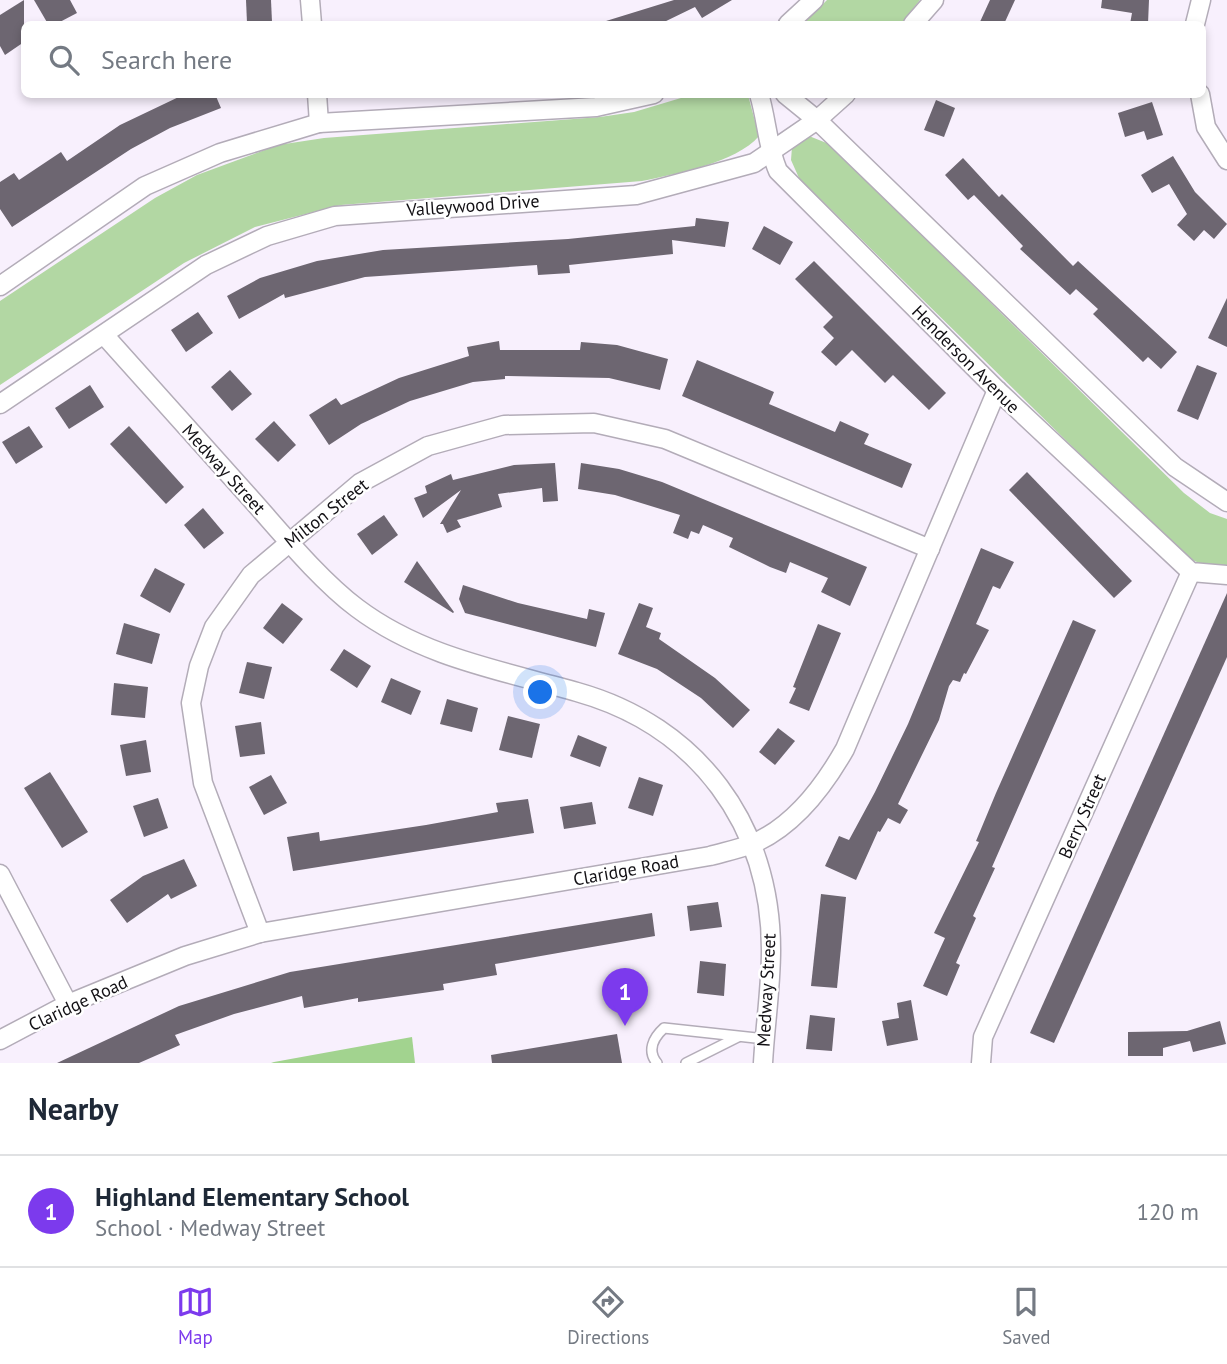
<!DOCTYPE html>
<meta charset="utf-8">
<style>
:root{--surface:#fff;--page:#f2f2f3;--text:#1f2937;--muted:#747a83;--line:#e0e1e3;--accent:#7c3aed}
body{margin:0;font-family:"PT Sans",sans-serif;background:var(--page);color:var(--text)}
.you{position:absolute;left:541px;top:693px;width:24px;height:24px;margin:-18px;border:5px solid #fff;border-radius:50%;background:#1a73e8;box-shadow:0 0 0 10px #1a73e833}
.badge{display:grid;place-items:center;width:46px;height:46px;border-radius:50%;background:var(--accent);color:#fff;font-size:23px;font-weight:700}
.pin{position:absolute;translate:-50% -58px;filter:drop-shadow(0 2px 4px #0008)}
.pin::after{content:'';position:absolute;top:37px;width:24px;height:21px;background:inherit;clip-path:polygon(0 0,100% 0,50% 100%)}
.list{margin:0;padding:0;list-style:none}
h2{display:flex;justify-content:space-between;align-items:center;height:91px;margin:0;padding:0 28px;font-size:30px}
h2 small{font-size:23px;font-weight:400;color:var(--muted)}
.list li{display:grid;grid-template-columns:46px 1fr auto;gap:21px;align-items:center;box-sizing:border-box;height:112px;padding:0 28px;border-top:2px solid var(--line)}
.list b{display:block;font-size:26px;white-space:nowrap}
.list p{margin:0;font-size:23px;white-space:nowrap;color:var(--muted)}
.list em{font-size:23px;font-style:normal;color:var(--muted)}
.icon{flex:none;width:38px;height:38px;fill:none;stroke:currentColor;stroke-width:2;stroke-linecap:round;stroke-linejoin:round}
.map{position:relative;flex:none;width:1227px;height:1063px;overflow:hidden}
.search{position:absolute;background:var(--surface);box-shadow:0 4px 10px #0003;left:21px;right:21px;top:21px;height:77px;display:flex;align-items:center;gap:18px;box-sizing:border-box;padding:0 24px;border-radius:10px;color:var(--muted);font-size:26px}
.sheet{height:203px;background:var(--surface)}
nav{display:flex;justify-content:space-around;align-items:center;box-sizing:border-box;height:98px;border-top:2px solid var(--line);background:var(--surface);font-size:19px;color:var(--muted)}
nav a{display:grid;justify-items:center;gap:4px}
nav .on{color:var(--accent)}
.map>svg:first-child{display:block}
.green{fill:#b2d7a3}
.forest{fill:#a2d38f}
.building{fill:#6d6671}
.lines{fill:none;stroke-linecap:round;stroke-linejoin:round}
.lane-casing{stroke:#b3acb8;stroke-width:12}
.street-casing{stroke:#b3acb8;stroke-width:21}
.lane{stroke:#fff;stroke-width:9}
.street{stroke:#fff;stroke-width:18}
.labels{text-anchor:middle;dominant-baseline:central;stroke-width:5;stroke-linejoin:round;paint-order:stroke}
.street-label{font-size:18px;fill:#121014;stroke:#fff}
</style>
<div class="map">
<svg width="1227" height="1063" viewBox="0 0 1227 1063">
<rect width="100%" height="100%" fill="#f8f0fd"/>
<g class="green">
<path d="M827,0h93l-19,24h-98z"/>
<path d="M691,95h57l11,41c-23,27 -84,38 -117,45l-301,24 -86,22 -71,36 -184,122v-84l155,-103 42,-23 81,-30 46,-7 276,-21 34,-5z"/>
<path d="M809,136l20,8 355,349 26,20 17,6v50c-37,-3 -46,-17 -72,-41l-356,-350 -8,-18 1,-13z"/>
</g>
<path class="forest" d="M412,1037l3,26h-144l3,-1z"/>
<g class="building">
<path d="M24,0v42l-19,13 -5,-9v-31z"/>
<path d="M34,0h36l7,13 -21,11h-8z"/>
<path d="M246,0h25l1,22 -25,1z"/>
<path d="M674,0h58l-30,18 -7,-11 -35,17h-53l-1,-3z"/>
<path d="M990,0h25l-11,24h-25z"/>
<path d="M1102,0h47l-1,24h-18l2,-11 -31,-5z"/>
<path d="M185,94h30l6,14 -51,20 -39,21 -119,78 -12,-18v-27l14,-9 5,7 42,-28 6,9 53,-36z"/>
<path d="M936,100l19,8 -11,29 -20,-7z"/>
<path d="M1152,102l11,33 -16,5 -3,-9 -19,6 -7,-24z"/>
<path d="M1173,156l22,36 32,32 -13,15 -10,-9 -10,11 -17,-16 10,-11 -18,-30 -17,9 -11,-18z"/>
<path d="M963,158l36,39 3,-3 71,72 5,-5 99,91 -16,17 -13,-12 -5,5 -50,-48 5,-5 -22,-20 -6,6 -50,-46 3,-3 -49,-51 -6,5 -23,-25z"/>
<path d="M696,218l33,4 -4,25 -53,-7 1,14 -104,11 1,8 -32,2 -1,-10 -172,12 -80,21 -1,-4 -45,25 -12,-23 33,-18 57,-17 66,-11 185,-11 127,-13z"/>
<path d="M764,226l29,16 -13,23 -28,-16z"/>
<path d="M814,261l132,132 -17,17 -36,-35 -8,8 -33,-33 -16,16 -15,-14 13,-14 -11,-11 10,-10 -38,-38z"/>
<path d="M1227,298v49l-19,-9z"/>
<path d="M198,312l15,21 -27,19 -15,-22z"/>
<path d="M499,341l1,9h80l1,-8 36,3 51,14 -8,31 -51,-12 -104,-2v3l-32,3 -63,19 -49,23 -32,21 -20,-30 27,-17 5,7 58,-27 70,-22 -2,-9z"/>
<path d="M697,360l77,32 -5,12 66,28 5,-11 29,13 -5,10 48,20 -10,24 -220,-92z"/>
<path d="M1197,365l20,8 -19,47 -21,-9z"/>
<path d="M230,370l22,24 -20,17 -21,-24z"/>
<path d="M90,385l14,22 -35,22 -14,-21z"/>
<path d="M274,421l22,24 -18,17 -23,-23z"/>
<path d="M29,426l14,21 -27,17 -14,-22z"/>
<path d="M129,426l55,61 -18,17 -56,-60z"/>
<path d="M555,463l3,38 -15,1 -1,-14 -44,6 4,13 -45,13 4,7 -14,6 -4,-9h-3l21,-34 -38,28 -9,-20 13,-5 -2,-7 26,-12 2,6 61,-15z"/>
<path d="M581,463l38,6 43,13 205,85 -17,39 -29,-14 7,-14 -38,-16 -4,11 -16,-6 -41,-20 4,-9 -30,-13 -4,9 -8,-3 -3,8 -15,-6 7,-18 -65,-20 -37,-6z"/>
<path d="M1027,472l105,109 -18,17 -105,-108z"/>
<path d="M203,508l21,25 -20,16 -20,-24z"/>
<path d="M384,515l14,20 -26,20 -15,-21z"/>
<path d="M981,548l33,14 -14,27 -7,-3 -17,38 13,6 -23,44 -2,-1 -4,9 -7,-2 -4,6 -10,34 -41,84 10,6 -8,14 -12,-6 -8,14 -2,-1 -22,49 -31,-14 14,-30 10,4 26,-48 33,-68z"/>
<path d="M417,561l37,51 -1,1 -49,-31z"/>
<path d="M155,568l30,16 -15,29 -30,-17z"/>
<path d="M463,585l55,18 69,16 2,-10 16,4 -9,34 -131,-34 -6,-14z"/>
<path d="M1227,593v64l-173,386 -24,-10z"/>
<path d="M282,603l21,16 -20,25 -20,-16z"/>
<path d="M639,603l14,5 -7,19 15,6 -2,6 56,39 35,32 -17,18 -32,-30 -44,-29 -39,-15z"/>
<path d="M1073,620l23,10 -104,237 3,1 -22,48 3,2 -20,45 4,2 -13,31 -24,-10 22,-48 -11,-5 45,-91 -3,-1 20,-48z"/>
<path d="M124,623l36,11 -8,30 -36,-10z"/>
<path d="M818,624l23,9 -32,78 -20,-8 7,-15 -3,-1z"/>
<path d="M344,649l27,17 -14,22 -27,-18z"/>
<path d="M247,662l25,5 -8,32 -25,-6z"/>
<path d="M391,678l30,13 -10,24 -30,-13z"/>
<path d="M114,683l34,4 -3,31 -34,-3z"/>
<path d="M447,699l31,9 -6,24 -32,-8z"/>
<path d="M508,716l32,8 -8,34 -33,-8z"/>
<path d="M261,722l4,32 -25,3 -5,-31z"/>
<path d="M778,728l17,13 -20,24 -16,-13z"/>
<path d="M578,735l29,12 -7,20 -30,-11z"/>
<path d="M146,740l5,32 -25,4 -6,-31z"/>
<path d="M50,772l38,60 -26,16 -38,-60z"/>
<path d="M271,775l16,28 -23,12 -15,-28z"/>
<path d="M639,777l24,8 -10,31 -25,-8z"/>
<path d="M158,798l10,30 -24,9 -11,-31z"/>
<path d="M528,799l6,34 -241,38 -6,-34 32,-5 1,9 106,-16 72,-13 -2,-9z"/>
<path d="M592,802l4,22 -32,5 -4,-22z"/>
<path d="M184,859l13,27 -26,13 -3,-5 -41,29 -17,-23 33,-24z"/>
<path d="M821,894l25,3 -9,91 -26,-2z"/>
<path d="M718,902l4,25 -32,4 -3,-25z"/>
<path d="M652,913l3,23 -160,28 2,11 -54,9 1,6 -86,12v-4l-54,10 -2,-12 -68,18 -59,21 5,10 -41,18h-82l122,-57 111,-34z"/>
<path d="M700,961l26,3 -2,32 -27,-3z"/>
<path d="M911,1000l7,40 -31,6 -5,-25 17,-3 -2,-15z"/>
<path d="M810,1015l25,3 -3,33 -26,-2z"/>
<path d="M1220,1021l6,23 -33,8 -3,-11 -27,7v8h-35v-24l59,-1z"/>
<path d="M617,1034l5,29h-130l-1,-8z"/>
</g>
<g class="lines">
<g class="lane-casing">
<g id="lane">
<path d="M657,1063c-10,-12 -4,-25 7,-35l101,11"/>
<path d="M686,1063l52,-26"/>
</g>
</g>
<g class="street-casing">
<g id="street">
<path d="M310,0l2,24"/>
<path d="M788,24l26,-24"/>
<path d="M913,24l21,-24"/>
<path d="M1195,24l6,-24"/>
<path d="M317,94l2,29"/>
<path d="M759,94c8,26 8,52 19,77l219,219 194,182 36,3"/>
<path d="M785,94l32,26 358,347 52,35"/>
<path d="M1200,94l6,33 21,33"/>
<path d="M0,286l145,-100 75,-33 99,-30 277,-16 58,-13"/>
<path d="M105,336c49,55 98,110 147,164 32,36 68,80 105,108 65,49 143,62 220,84 121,34 194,133 194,258 0,38 -6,76 -8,113"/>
<path d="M0,404l206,-139 61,-29 68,-20 301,-21 118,-32 63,-43 29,-26"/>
<path d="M0,874l68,130"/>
<path d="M260,933l-57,-150 -12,-80 8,-37 15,-39 37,-52 109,-92 68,-37 76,-21 90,-2 71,16 265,110"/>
<path d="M0,1040l68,-36 117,-48 75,-23 450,-77c14,-4 29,-7 42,-12 41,-17 72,-58 93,-95l152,-359"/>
<path d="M981,1063l2,-26 208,-465"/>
</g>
</g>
<use href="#lane" class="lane"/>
<use href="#street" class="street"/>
</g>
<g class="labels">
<g class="street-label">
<text transform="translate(473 205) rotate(-4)">Valleywood Drive</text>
<text transform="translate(966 359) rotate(45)">Henderson Avenue</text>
<text transform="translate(224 469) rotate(48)">Medway Street</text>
<text transform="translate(326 513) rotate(-38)">Milton Street</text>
<text transform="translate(1082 816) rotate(-66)">Berry Street</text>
<text transform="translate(626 870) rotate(-10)">Claridge Road</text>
<text transform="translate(766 990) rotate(-87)">Medway Street</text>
<text transform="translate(78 1003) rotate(-25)">Claridge Road</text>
</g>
</g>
</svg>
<div class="you"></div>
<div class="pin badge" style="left:625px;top:1026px">1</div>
<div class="search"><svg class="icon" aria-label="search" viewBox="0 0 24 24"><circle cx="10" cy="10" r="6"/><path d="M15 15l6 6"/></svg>Search here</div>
</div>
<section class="sheet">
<h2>Nearby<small></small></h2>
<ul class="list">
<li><span class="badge">1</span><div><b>Highland Elementary School</b><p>School · Medway Street</p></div><em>120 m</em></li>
</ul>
</section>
<nav>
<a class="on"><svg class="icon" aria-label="map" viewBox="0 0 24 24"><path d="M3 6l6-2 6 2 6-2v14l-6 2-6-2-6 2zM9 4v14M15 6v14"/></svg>Map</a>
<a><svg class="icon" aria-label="directions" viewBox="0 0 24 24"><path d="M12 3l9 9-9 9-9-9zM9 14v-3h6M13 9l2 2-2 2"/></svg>Directions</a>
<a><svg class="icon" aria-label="saved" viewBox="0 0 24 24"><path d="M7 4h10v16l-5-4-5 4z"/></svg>Saved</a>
</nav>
